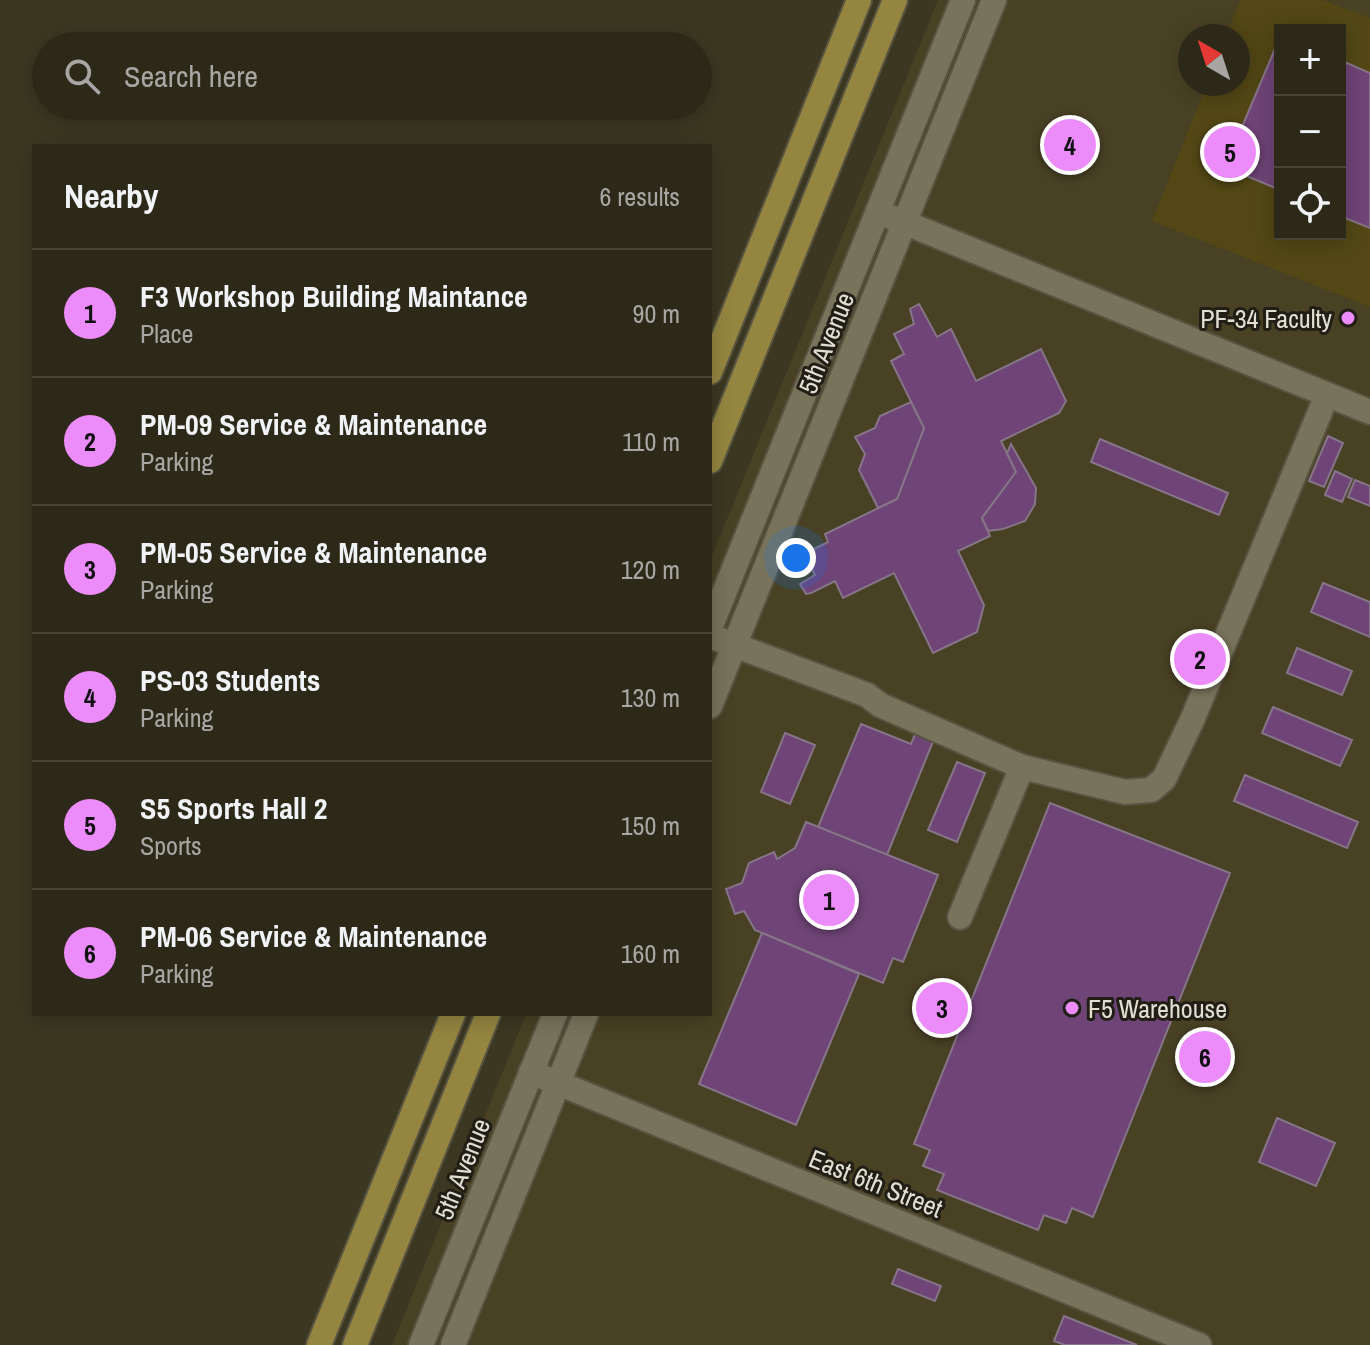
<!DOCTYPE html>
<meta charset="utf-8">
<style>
:root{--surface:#2d2919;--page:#353122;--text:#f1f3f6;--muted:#a7a6a2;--line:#484538;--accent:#ec8cfb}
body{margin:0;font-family:"Archivo Narrow",sans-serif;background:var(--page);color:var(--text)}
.controls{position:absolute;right:24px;top:24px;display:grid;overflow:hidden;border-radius:0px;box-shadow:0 4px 20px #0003}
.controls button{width:72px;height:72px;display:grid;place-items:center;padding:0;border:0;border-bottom:2px solid var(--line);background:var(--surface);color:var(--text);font:40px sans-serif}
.compass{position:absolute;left:1178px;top:24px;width:72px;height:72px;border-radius:50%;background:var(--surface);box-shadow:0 4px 20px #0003;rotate:321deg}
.you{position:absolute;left:796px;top:558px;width:28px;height:28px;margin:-20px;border:6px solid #fff;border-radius:50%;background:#1a73e8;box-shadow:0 0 0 12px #1a73e833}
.badge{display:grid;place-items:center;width:52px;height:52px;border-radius:50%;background:var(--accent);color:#111;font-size:26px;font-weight:700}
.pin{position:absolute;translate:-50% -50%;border:4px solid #fff;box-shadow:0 2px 8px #0006}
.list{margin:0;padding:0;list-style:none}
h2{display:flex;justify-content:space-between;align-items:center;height:104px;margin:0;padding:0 32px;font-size:34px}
h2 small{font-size:26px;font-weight:400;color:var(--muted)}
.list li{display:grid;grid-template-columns:52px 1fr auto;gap:24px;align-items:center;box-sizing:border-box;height:128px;padding:0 32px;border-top:2px solid var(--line)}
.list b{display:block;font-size:30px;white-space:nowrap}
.list p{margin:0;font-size:26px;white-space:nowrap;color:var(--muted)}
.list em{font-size:26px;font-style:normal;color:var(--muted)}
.icon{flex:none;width:44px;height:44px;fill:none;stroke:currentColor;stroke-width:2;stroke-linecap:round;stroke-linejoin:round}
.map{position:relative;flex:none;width:1370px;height:1345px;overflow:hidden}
.search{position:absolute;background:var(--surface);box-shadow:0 4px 20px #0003;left:32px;top:32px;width:680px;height:88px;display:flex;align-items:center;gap:20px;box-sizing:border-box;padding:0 28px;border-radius:44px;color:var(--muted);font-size:30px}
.panel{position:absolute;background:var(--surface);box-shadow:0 4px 20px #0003;left:32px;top:144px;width:680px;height:872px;border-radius:0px}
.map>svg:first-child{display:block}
.built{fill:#484124;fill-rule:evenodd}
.green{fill:#524715;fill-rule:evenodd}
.building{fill:#6f4476;stroke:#867588;stroke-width:2}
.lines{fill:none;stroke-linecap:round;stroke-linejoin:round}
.minor-casing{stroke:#585441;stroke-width:28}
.major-casing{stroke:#585441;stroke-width:28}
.minor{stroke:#78735b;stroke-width:24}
.major{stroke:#948540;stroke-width:24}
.poi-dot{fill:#ec8cfb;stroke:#211e15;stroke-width:3}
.labels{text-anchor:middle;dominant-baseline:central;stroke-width:6;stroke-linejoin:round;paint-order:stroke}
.poi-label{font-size:26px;fill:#e2dfd2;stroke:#211e15;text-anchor:end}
.street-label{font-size:26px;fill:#e2dfd2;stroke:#211e15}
</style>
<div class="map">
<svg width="1370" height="1345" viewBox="0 0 1370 1345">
<rect width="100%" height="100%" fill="#3c3721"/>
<path class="built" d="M938,0h432v1345h-978l134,-331h184v-453zM1280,30h60v204h-60zM1190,36h48v48h-48z"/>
<path class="green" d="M1240,0h83l47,18v289l-218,-86 55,-137h31v-48h-12zM1280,30h60v204h-60z"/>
<g class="building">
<path d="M1280,37v153l-55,-23z"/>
<path d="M1340,60l30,13v155l-30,-12z"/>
<path d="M919,304l18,33 14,-8 25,52 65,-32 25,52 -7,12 -58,28 15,31 -34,46 8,18 -32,15 26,54 -7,27 -44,21 -39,-80 -51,25 -8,-17 -24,12 -5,1 -6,-10 15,-9 -11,-21 24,-12 -3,-8 72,-35 27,-71 -33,-67 13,-7 -10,-20 20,-10 -4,-15z"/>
<path d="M911,402l13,26 -27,71 -19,9 -19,-38 6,-16 -10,-17 20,-9 5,-12z"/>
<path d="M1328,436l15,7 -19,44 -15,-6z"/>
<path d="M1100,439l128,54 -9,22 -128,-53z"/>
<path d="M1011,444l25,44 -1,16 -10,17 -22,8 -15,2 -6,-13 34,-46 -9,-19z"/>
<path d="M1335,471l17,8 -10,23 -17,-7z"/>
<path d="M1355,480l15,6v20l-22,-9z"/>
<path d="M1323,583l47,19v35l-59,-25z"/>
<path d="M1297,648l55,23 -10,24 -55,-22z"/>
<path d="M1273,707l79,33 -12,26 -78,-33z"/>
<path d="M861,724l50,20 5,-12 18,7 -47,116 -69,-28z"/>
<path d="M785,733l30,12 -25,59 -29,-12z"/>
<path d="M957,762l28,11 -28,69 -29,-12z"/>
<path d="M1245,775l113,47 -11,26 -113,-47z"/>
<path d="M1050,803l180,70 -137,344 -21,-9 -6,15 -22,-8 -6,15 -101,-40 7,-16 -21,-8 7,-16 -16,-6z"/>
<path d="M806,822l132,53 -35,87 -10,-4 -10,25 -128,-53 -11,-19 -9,3 -9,-25 16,-6 7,-20 25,-11 3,7 18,-11z"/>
<path d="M762,933l97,41 -63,151 -97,-41z"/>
<path d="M1277,1118l58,25 -19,43 -57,-24z"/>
<path d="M898,1269l43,17 -6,15 -43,-17z"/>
<path d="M1064,1316l73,29h-72l-11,-4z"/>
</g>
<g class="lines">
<g class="minor-casing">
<g id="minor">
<path d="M891,217l479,195"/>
<path d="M710,628l253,-628"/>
<path d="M710,636l157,59 13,10 142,62 103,25 26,-2 13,-11 29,-61 134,-323"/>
<path d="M710,706l284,-706"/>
<path d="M960,917l62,-150"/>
<path d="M531,1072l668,273"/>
<path d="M421,1345l134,-331"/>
<path d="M453,1345l133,-331"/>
</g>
</g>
<g class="major-casing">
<g id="major">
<path d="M710,372l149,-372"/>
<path d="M710,461l185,-461"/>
<path d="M319,1345l134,-331"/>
<path d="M355,1345l133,-331"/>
</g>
</g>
<use href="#minor" class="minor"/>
<use href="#major" class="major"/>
</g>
<g class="poi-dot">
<circle cx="1348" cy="318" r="8"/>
<circle cx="1072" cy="1008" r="8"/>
</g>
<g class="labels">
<g class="poi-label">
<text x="1332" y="318">PF-34 Faculty</text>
<text x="1088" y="1008" text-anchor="start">F5 Warehouse</text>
</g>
<g class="street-label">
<text transform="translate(826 343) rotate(-68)">5th Avenue</text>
<text transform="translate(462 1169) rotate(-68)">5th Avenue</text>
<text transform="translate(876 1183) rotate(22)">East 6th Street</text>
</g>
</g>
</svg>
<div class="controls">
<button>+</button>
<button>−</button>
<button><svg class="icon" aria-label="locate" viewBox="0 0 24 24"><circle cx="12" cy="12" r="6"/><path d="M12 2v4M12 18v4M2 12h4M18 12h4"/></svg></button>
</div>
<svg class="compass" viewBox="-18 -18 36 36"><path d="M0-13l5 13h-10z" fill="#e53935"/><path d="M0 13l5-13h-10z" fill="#a7a6a2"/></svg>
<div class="you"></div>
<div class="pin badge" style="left:829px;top:900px">1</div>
<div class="pin badge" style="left:1200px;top:659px">2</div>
<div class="pin badge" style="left:942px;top:1008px">3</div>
<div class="pin badge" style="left:1070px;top:145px">4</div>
<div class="pin badge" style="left:1230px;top:152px">5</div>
<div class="pin badge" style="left:1205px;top:1057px">6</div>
<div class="search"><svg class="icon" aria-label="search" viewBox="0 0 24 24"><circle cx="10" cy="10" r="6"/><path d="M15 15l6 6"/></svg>Search here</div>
<section class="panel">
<h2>Nearby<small>6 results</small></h2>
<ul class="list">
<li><span class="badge">1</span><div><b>F3 Workshop Building Maintance</b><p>Place</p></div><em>90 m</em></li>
<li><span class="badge">2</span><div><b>PM-09 Service &amp; Maintenance</b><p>Parking</p></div><em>110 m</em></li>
<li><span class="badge">3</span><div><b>PM-05 Service &amp; Maintenance</b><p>Parking</p></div><em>120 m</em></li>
<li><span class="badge">4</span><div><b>PS-03 Students</b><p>Parking</p></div><em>130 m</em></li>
<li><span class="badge">5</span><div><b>S5 Sports Hall 2</b><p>Sports</p></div><em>150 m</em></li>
<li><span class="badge">6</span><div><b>PM-06 Service &amp; Maintenance</b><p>Parking</p></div><em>160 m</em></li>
</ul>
</section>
</div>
